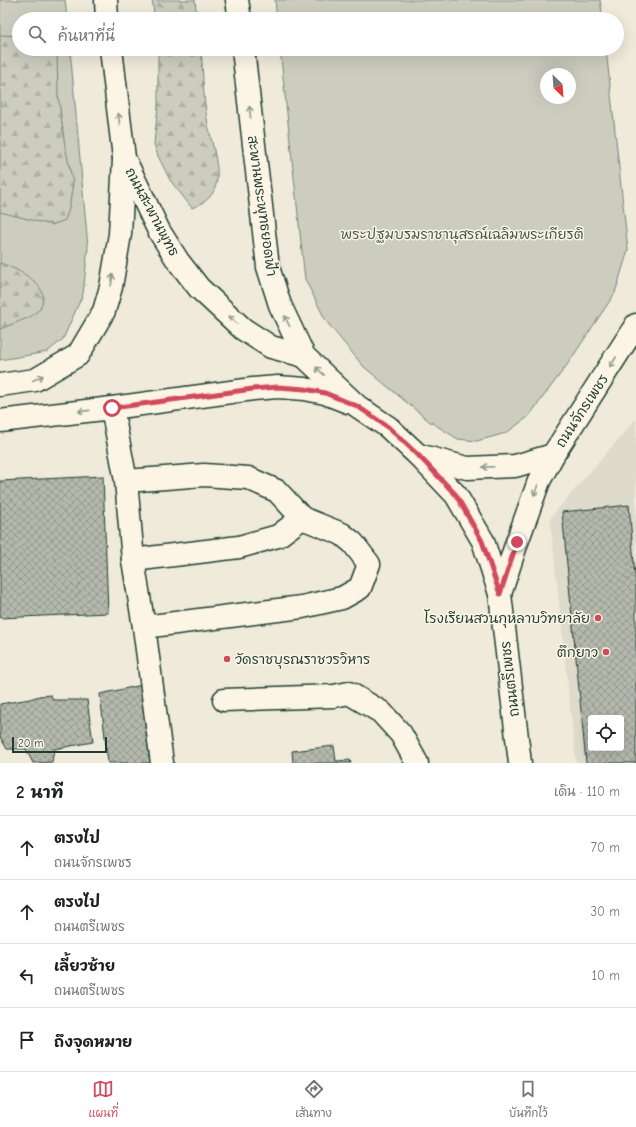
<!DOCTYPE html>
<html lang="th">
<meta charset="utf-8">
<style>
:root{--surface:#fff;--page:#f2f2f2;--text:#202124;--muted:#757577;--line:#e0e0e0;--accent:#d1495b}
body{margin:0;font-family:"Comic Neue","Playpen Sans Thai",sans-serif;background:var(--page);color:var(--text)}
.controls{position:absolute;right:12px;bottom:12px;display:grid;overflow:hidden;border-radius:4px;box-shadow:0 4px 16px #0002}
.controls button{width:36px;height:36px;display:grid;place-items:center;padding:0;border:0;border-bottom:1px solid var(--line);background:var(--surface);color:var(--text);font:20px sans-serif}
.compass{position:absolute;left:540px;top:68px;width:36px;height:36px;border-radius:50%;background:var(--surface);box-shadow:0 4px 16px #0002;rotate:155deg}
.scale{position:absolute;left:12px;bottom:10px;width:95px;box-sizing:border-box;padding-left:4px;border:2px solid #1f3d34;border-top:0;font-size:11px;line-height:14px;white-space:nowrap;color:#1f3d34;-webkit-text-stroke:3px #fcf5e5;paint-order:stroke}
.stop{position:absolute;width:12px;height:12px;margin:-9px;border:3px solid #d1495b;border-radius:50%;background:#fff}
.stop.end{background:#d1495b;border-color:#fff;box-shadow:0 1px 4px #0008}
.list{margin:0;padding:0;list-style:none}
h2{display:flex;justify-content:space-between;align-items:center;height:52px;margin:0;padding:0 16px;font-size:17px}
h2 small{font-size:13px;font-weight:400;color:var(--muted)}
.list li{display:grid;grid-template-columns:26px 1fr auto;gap:12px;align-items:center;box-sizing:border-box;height:64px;padding:0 16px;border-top:1px solid var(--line)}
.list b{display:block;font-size:15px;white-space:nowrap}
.list p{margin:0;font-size:13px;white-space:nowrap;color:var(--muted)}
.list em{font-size:13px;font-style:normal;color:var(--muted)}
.icon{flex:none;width:22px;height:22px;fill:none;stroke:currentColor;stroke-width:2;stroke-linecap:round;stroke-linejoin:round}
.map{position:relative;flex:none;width:636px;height:763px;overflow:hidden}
.search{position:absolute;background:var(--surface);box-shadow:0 4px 16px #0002;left:12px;right:12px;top:12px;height:44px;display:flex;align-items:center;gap:10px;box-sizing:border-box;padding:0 14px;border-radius:22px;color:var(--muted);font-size:15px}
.sheet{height:308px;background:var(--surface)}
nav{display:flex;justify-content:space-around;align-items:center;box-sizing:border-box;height:56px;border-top:1px solid var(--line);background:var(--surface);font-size:11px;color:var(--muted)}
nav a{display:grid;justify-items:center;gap:2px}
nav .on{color:var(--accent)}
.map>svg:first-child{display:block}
.built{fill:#dedbcc;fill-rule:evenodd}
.green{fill:#cccdbf;stroke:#76857a;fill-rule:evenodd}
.forest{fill:url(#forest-firs);stroke:#76857a}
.building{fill:url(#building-cross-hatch);stroke:#1f3d34;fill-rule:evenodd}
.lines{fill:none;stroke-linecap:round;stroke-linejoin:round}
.minor-casing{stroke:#1f3d34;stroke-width:25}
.major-casing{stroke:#1f3d34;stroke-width:25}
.minor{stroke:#fcf5e5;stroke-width:22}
.major{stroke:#fcf5e5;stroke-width:22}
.oneway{stroke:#8e998c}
.route{stroke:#d1495b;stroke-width:5}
.poi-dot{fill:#d1495b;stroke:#fcf5e5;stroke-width:1.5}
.labels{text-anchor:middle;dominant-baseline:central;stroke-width:3;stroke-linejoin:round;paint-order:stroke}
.street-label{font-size:14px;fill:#1f3d34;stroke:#fcf5e5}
.park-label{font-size:14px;fill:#425a50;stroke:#fcf5e5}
.poi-label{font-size:14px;fill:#1f3d34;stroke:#fcf5e5;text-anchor:end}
</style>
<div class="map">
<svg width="636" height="763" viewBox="0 0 636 763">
<defs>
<pattern id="forest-firs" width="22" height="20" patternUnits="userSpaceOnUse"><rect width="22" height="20" fill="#cccdbf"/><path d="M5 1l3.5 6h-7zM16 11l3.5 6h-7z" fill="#afb1a5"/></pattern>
<pattern id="building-cross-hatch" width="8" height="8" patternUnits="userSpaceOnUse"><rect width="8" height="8" fill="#b5b9ad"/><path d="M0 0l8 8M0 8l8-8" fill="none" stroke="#93988e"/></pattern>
</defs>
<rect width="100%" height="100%" fill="#efeada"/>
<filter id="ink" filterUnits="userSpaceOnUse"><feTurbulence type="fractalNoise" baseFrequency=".025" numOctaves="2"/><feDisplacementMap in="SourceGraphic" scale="8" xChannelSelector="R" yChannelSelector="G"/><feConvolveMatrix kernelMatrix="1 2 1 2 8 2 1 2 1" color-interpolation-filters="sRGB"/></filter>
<g filter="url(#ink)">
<path class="built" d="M636,419v344h-60l-26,-245zM591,718h30v30h-30z"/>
<g class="green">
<path d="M0,0h65l2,19h-48v30h51l18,198 -5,47 -20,45 -16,13 -47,8z"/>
<path d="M275,0h325l3,19h-326z"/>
<path d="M280,49h326l22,201 -13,43 -48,72 -39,52 -22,16 -29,8 -19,-2 -29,-18 -66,-55 -37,-45 -21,-42zM546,74h24v24h-24z"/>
</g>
<g class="forest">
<path d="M152,0h43l2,19h-42z"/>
<path d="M0,35l19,1v13h36l2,6 1,39 7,52 8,37 -4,26 -4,11 -13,5 -52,-13z"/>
<path d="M158,49h43c2,23 2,47 6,70 3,19 12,43 10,61 -3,17 -11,22 -25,28l-22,-28 -12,-24 -4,-12 4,-38z"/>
<path d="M0,263c14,5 42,17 43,34 0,4 -2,9 -3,12l-10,8 -30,12z"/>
</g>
<g class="building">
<path d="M103,476l5,137 -108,5v-137z"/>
<path d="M629,505l7,82v176h-50l-24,-251zM591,718h30v30h-30z"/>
<path d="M142,685l12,78h-46l-8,-69z"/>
<path d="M51,695l2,5h34l6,42 -39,7 -2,13 -19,1 -7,-14h-19l-7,-12v-33l30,-5 9,-3z"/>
<path d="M334,746l2,15 14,-1 1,3h-58l-1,-12z"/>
</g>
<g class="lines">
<g class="minor-casing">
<g id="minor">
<path d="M106,0l1,19"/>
<path d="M111,49l13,109 35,73 19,30 21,27 44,41 28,18 33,9"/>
<path d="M0,385l35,-5 43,-25 26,-44 7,-24 9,-53 4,-75"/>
<path d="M112,408l14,73 7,79 11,67 18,136"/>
<path d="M126,481l78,-6 44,3 29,13 25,27 40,16 11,9 16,21 -9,24 -18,10 -40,9 -158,20"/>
<path d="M133,560l106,-13 39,-11 24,-18"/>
<path d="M224,700l110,-4 15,-3 32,19 20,22 16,29"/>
</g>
</g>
<g class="major-casing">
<g id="major">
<path d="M237,0l3,19"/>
<path d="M243,49l25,218 12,38 24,51 53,50 31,21 30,28 38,40 27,46 17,53 20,169"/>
<path d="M0,421l112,-13 141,-19 25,-2 27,2 20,4 23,9"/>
<path d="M418,455l49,13 48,-2 38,-11"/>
<path d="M500,594l17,-52 22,-61 14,-26 83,-130"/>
</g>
</g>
<use href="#minor" class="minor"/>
<use href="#major" class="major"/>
</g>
<defs><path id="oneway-shaft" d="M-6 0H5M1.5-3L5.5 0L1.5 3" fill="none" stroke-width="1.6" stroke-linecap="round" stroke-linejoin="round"/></defs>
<g class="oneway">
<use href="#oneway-shaft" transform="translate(250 112) rotate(-96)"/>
<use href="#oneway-shaft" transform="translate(119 119) rotate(-97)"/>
<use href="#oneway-shaft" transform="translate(112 280) rotate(-81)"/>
<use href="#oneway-shaft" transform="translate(233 320) rotate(-138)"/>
<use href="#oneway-shaft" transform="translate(287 321) rotate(-116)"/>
<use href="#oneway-shaft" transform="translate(613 362) rotate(123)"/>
<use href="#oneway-shaft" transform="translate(320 371) rotate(-137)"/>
<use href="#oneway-shaft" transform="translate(38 378) rotate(-24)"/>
<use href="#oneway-shaft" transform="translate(84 411) rotate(174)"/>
<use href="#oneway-shaft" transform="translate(488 467) rotate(178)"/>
<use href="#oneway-shaft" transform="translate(536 490) rotate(111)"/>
</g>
</g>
<g class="lines" filter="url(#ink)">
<path class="route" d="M112,408l141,-19 25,-2 27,2 20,4 32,13 31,21 30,28 38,40 26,46 18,53 17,-52"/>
</g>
<g class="poi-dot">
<circle cx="598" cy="618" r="4"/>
<circle cx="606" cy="652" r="4"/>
<circle cx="227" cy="659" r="4"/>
</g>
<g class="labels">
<g class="street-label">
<text transform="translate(262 206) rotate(82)">สะพานพระพุทธยอดฟ้า</text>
<text transform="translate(152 212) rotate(62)">ถนนสะพานพุทธ</text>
<text transform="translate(582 411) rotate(-57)">ถนนจักรเพชร</text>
<text transform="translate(510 679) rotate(-97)">ถนนตรีเพชร</text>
</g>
<g class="park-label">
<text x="462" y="234">พระปฐมบรมราชานุสรณ์เฉลิมพระเกียรติ</text>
</g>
<g class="poi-label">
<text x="590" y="618">โรงเรียนสวนกุหลาบวิทยาลัย</text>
<text x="598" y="652">ตึกยาว</text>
<text x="235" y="659" text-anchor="start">วัดราชบุรณราชวรวิหาร</text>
</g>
</g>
</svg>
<div class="controls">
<button><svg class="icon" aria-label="locate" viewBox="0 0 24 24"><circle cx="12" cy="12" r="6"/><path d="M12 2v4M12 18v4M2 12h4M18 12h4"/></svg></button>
</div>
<svg class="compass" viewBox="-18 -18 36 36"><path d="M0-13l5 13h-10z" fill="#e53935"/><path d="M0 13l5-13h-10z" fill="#757577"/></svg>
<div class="scale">20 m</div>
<div class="stop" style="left:112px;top:408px"></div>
<div class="stop end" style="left:517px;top:542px"></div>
<div class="search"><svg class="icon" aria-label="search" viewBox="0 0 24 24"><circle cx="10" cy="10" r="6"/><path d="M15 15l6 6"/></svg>ค้นหาที่นี่</div>
</div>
<section class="sheet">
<h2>2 นาที<small>เดิน · 110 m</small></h2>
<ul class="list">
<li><svg class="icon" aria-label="ahead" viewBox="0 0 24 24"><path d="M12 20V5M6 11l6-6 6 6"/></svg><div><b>ตรงไป</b><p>ถนนจักรเพชร</p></div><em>70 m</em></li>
<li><svg class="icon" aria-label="ahead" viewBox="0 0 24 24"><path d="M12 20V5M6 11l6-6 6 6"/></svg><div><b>ตรงไป</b><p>ถนนตรีเพชร</p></div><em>30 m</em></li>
<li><svg class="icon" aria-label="left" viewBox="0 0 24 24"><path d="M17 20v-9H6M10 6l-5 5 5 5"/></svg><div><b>เลี้ยวซ้าย</b><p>ถนนตรีเพชร</p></div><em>10 m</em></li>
<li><svg class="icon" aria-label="arrive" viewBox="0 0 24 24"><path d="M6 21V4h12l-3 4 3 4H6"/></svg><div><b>ถึงจุดหมาย</b></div></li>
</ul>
</section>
<nav>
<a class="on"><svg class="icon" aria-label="map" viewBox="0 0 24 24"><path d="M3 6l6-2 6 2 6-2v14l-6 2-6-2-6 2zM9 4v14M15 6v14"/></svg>แผนที่</a>
<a><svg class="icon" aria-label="directions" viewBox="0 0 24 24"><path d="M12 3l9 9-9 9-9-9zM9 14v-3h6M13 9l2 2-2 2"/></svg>เส้นทาง</a>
<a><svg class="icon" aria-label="saved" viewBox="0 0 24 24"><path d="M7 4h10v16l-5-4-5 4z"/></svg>บันทึกไว้</a>
</nav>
